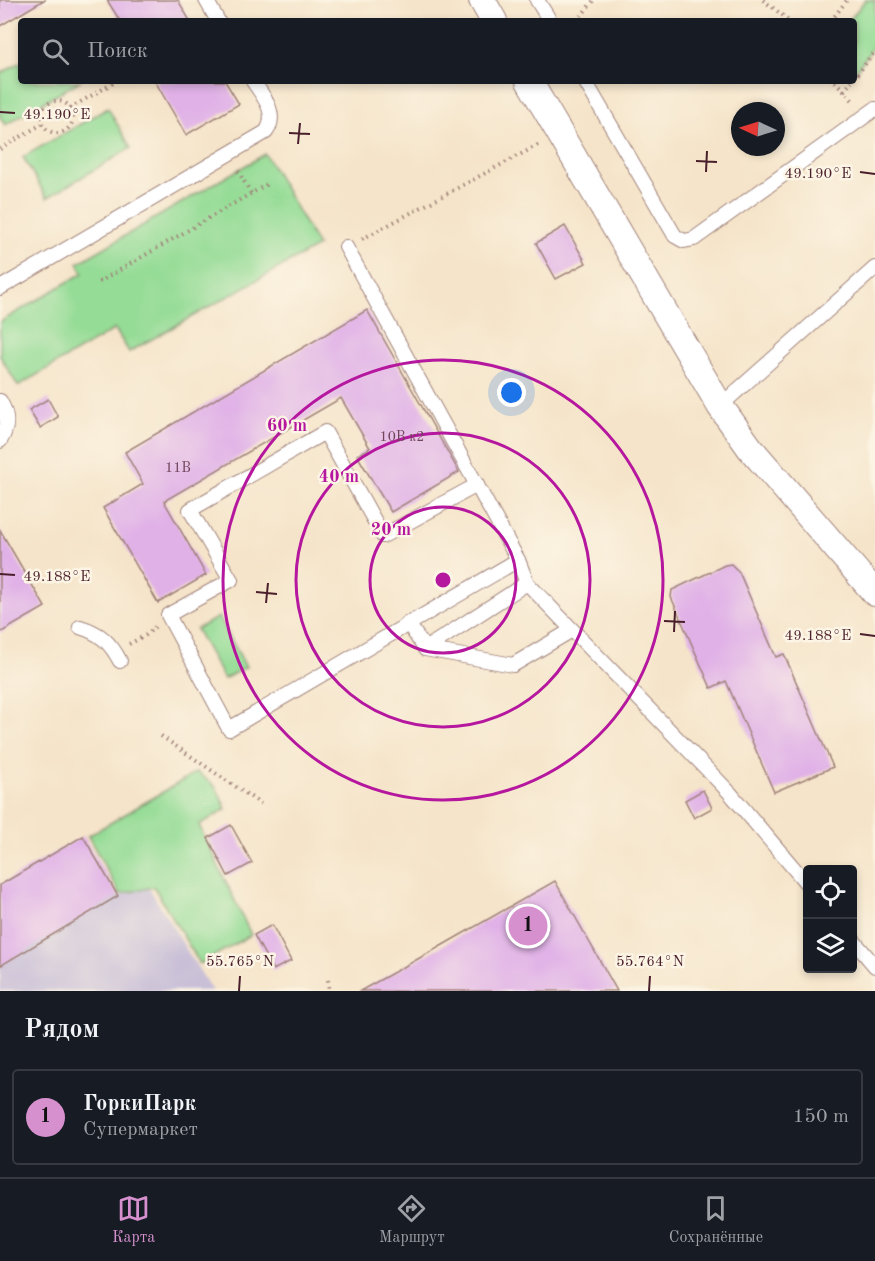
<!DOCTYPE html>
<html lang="ru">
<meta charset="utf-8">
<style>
:root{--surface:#171b24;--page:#242831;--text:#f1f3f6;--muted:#9ea1a6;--line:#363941;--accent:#d690ce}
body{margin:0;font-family:"Old Standard TT",serif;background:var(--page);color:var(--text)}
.controls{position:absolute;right:18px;bottom:18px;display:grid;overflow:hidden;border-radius:6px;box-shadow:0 3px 9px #0003}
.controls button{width:54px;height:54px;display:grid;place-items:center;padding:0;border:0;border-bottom:2px solid var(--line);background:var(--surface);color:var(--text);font:30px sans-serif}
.compass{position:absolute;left:731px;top:102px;width:54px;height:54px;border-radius:50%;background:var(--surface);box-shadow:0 3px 9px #0003;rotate:274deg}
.you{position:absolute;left:512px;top:393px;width:21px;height:21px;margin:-15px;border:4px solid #fff;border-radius:50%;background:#1a73e8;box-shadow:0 0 0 9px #1a73e833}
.badge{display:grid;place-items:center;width:39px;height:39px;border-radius:50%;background:var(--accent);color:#111;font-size:20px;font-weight:700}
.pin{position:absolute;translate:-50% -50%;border:3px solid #fff;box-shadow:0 2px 6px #0006}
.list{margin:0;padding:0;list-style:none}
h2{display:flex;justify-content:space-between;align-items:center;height:78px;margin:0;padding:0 24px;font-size:26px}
h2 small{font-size:20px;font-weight:400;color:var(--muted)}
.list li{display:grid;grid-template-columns:39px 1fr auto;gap:18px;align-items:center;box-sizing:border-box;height:96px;margin:0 12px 12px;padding:0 12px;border:2px solid var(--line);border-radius:6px}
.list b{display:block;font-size:22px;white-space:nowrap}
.list p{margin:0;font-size:20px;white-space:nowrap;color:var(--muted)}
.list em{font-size:20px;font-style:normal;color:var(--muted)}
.icon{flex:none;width:33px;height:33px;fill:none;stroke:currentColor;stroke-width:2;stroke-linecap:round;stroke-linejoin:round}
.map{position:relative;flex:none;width:875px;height:991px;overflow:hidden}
.search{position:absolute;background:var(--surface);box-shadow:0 3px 9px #0003;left:18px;right:18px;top:18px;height:66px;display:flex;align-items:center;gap:15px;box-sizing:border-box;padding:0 21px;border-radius:6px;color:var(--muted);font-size:22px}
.sheet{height:186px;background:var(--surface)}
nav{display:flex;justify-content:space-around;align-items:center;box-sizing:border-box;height:84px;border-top:2px solid var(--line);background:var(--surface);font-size:16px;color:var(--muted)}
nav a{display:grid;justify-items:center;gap:3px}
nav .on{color:var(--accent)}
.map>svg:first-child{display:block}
.industrial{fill:#c9bfd7}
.green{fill:#95dc96;stroke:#707e60;stroke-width:1.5}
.building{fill:#e0b1e7}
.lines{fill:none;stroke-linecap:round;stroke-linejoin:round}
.service-casing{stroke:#a0827a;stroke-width:16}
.minor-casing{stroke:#a0827a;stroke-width:28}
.path{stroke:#a0827a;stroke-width:4;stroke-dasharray:1.5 4.5;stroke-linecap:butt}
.service{stroke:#fff;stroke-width:14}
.minor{stroke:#fff;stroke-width:26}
.ticks{fill:none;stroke:#4a1f2b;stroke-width:2}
.ring{fill:none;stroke:#b5179e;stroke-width:3}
.labels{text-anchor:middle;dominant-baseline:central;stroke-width:5;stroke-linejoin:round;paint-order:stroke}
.number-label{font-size:14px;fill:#70445a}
.ticks-label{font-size:15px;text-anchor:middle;fill:#4a1f2b;stroke:#fcf5e5;stroke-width:5;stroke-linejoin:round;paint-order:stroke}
.centre{fill:#b5179e;stroke:#fcf5e5;stroke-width:3}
.ring-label{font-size:18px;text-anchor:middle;font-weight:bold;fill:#b5179e;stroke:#fcf5e5;stroke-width:5;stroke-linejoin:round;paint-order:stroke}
</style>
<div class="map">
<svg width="875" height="991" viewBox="0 0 875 991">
<rect width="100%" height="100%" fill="#fcf5e5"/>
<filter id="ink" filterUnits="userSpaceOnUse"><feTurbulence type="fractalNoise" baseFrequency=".0167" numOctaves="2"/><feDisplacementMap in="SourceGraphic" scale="12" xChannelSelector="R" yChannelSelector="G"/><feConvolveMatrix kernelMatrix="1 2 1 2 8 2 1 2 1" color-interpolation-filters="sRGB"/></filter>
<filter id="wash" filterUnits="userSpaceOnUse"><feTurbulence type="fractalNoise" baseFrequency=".008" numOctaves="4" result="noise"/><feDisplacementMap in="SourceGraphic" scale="24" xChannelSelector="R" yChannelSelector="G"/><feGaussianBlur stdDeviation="1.35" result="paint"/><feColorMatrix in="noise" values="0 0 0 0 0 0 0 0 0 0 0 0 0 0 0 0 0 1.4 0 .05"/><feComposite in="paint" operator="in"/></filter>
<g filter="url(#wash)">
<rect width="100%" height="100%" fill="#f5e4c9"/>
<path class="industrial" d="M83,836l35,60 31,-8 63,103h-212v-106z"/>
<g class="green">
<path d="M865,0h10v45l-21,28v-52h-5z"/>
<path d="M21,62v19h59l-75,44 -5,-8v-43z"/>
<path d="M108,108l23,40 -84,50 -24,-41z"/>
<path d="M265,154l53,92 -189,106 -14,-23 -97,57 -18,-30v-34l83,-49 -5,-10z"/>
<path d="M219,617l27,50 -22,12 -28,-50z"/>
<path d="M197,772l19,15 10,22 -27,16 52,110 -51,29 -46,-77 -34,7 -32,-58z"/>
</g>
<g id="blocks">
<g class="building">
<path d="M0,0h44l-44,26z"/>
<path d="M107,0h71l12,21h-70z"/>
<path d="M155,81h70l14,23 -53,31z"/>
<path d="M565,226l21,37 -30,16 -20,-36z"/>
<path d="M367,310l92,162 -68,40 -34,-57 13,-7 -29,-50 -177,103 42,74 -48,28 -55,-95 40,-24 -18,-32z"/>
<path d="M48,399l10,18 -18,11 -11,-18z"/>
<path d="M0,530l45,77 -45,26z"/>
<path d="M731,564l8,8 37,85 8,-3 49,113 -59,25 -48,-111 -15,7 -40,-91 1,-7 53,-25z"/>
<path d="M703,790l9,18 -18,10 -9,-18z"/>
<path d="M231,825l21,38 -24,13 -20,-38z"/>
<path d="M83,836l35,60 -118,70v-81z"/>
<path d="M555,881l62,110h-257l83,-46z"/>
<path d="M272,925l19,36 -18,9 -19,-35z"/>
</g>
</g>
</g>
<g filter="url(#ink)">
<use href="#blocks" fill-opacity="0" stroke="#a0827a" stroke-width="1.5"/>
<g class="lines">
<g class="service-casing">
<g id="service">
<path d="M206,0l12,21"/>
<path d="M537,0l13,21"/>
<path d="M585,81l90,155 9,5 10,-2 181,-130"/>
<path d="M346,247l172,313 9,23"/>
<path d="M0,288l266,-156c13,-18 -3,-36 -13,-51"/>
<path d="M0,401c8,14 9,26 0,40"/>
<path d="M720,406l155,-138"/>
<path d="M477,485l-94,51 -58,-104 -135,78 41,70 -63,35 61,114 289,-169"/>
<path d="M408,623l17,26 88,16 59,-35"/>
<path d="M80,627c20,6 30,15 40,34"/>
<path d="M425,649l102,-66 203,210 78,92"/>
<path d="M852,939l23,27"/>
</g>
</g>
<g class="minor-casing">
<g id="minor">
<path d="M482,0l12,21"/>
<path d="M529,81l191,325 30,42 125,145"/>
</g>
</g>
<g class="path">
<path d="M763,0l27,21"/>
<path d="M577,21l17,-21"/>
<path d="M831,21l16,-21"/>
<path d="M854,79l21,-28"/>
<path d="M835,81l19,21"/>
<path d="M844,91l8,-10"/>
<circle cx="57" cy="117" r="16"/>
<path d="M70,108l47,-27"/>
<path d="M0,149l42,-25"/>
<path d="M238,171l13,22"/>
<path d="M362,239l176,-94"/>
<path d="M99,282l170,-99"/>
<path d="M129,644l17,-9 9,-8"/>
<path d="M161,736l100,68"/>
<path d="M328,980l1,11"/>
</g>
<use href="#service" class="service"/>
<use href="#minor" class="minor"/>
</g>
</g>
<path class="ticks" d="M0,112l15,1M289,133l21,1M298,144l2,-21M696,161l21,1M706,172l1,-21M860,172l15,2M0,574l15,1M256,592l21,2M266,603l2,-20M664,621l21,1M674,632l1,-21M860,634l15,2M239,991l1,-15M649,991l1,-15"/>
<g class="ring">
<circle cx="443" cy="580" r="73"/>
<circle cx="443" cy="580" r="147"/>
<circle cx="443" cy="580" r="220"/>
</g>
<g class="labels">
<g class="number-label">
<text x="402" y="437">10В к2</text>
<text x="178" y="468">11В</text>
</g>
</g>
<g class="ticks-label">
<text x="57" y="119">49.190°E</text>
<text x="818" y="178">49.190°E</text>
<text x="57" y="581">49.188°E</text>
<text x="818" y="640">49.188°E</text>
<text x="240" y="966">55.765°N</text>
<text x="650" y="966">55.764°N</text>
</g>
<circle cx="443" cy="580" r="9" class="centre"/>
<g class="ring-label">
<text x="287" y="431">60 m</text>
<text x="339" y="482">40 m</text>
<text x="391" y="535">20 m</text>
</g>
</svg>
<div class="controls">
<button><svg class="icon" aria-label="locate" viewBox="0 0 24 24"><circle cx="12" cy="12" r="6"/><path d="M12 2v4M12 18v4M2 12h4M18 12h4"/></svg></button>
<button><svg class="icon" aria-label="layers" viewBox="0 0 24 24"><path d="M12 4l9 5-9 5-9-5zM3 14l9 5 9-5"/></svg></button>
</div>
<svg class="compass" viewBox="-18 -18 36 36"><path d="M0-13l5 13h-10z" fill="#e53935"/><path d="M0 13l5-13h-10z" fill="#9ea1a6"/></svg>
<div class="you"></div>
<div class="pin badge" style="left:528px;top:926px">1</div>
<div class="search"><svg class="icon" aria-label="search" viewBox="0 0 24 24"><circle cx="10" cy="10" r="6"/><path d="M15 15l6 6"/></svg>Поиск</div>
</div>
<section class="sheet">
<h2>Рядом<small></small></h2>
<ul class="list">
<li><span class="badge">1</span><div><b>ГоркиПарк</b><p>Супермаркет</p></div><em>150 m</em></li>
</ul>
</section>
<nav>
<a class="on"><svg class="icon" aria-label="map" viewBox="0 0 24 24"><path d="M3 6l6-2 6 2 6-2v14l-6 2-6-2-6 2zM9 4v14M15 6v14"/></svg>Карта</a>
<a><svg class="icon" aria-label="directions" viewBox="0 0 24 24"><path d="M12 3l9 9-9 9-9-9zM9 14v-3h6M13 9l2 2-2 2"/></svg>Маршрут</a>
<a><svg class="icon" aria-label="saved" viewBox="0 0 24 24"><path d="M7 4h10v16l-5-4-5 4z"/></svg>Сохранённые</a>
</nav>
